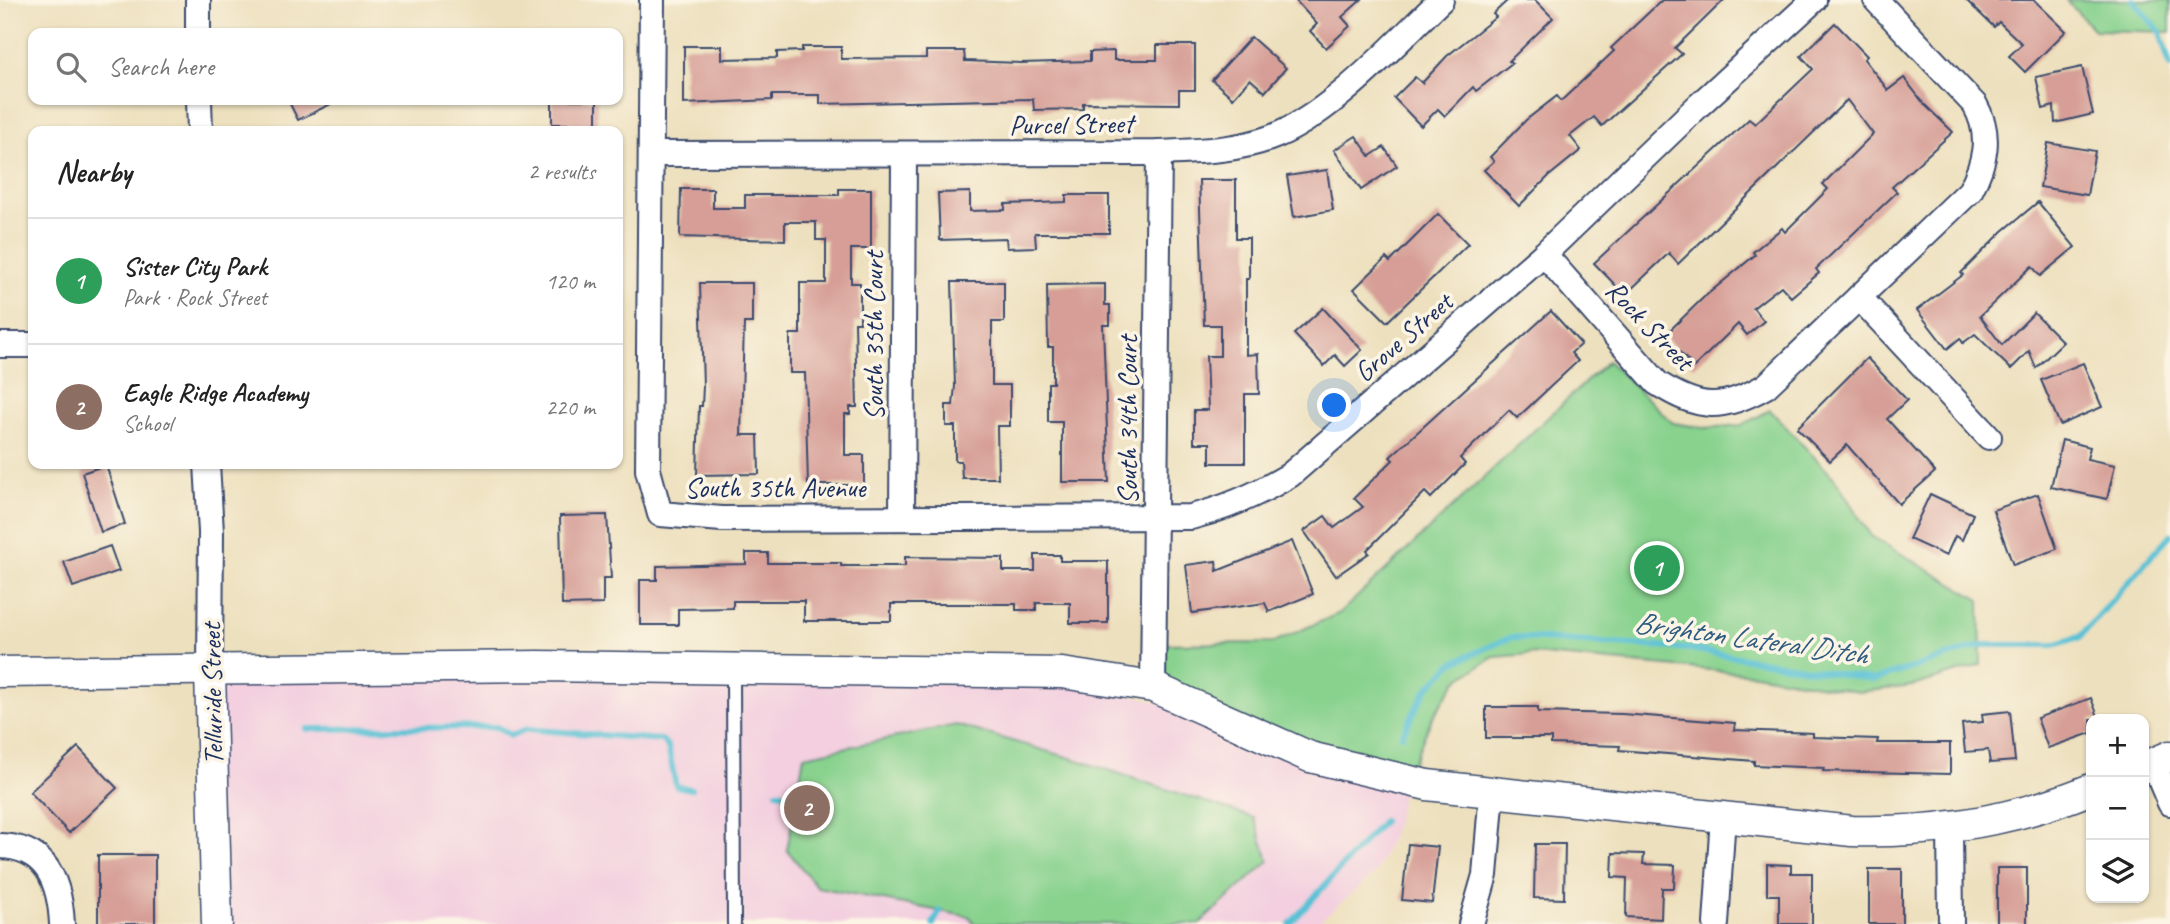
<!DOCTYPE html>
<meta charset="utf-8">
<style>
:root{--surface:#fff;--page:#f2f2f2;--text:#222;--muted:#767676;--line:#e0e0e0;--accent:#1a73e8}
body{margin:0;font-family:Caveat,sans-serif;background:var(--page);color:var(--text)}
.controls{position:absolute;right:21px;bottom:21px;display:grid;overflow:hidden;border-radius:14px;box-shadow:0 2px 5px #0004}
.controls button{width:63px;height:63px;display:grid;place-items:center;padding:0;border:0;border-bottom:2px solid var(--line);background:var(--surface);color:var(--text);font:35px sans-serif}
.you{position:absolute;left:1335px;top:406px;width:24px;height:24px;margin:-18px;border:5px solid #fff;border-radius:50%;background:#1a73e8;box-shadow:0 0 0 10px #1a73e833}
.badge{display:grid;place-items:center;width:46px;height:46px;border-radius:50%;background:var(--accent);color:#fff;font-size:23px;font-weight:700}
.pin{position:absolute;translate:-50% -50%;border:4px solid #fff;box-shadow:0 2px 7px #0006}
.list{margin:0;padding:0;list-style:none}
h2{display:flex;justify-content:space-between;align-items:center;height:91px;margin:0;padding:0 28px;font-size:30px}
h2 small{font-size:23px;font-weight:400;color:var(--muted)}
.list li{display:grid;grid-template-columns:46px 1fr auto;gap:21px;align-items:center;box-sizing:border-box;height:126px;padding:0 28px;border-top:2px solid var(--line)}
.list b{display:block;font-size:26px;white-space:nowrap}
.list p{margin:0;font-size:23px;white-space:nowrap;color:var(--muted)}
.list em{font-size:23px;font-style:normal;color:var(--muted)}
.icon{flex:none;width:38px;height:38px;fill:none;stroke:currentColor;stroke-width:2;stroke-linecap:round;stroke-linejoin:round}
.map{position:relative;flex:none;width:2170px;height:924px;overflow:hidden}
.search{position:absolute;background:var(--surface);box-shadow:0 2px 5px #0004;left:28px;top:28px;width:595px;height:77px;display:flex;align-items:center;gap:18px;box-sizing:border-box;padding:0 24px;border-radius:14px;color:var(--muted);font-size:26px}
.panel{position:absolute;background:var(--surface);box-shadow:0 2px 5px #0004;left:28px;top:126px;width:595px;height:343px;border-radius:14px}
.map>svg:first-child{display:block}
.built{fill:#f3cfdf}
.green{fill:#88d28e;stroke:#528076;stroke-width:2}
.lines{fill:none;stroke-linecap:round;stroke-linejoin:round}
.stream{stroke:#58c1d5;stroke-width:6}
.building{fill:#d69e96}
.service-casing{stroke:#3a4a6c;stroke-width:16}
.minor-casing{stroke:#3a4a6c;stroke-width:28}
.tertiary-casing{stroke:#3a4a6c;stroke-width:33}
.service{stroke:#fff;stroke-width:12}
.minor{stroke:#fff;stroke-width:24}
.tertiary{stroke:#fff;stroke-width:30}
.labels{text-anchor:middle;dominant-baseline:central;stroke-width:7;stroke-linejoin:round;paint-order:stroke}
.street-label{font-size:28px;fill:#1b2f5e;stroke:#fcf5e5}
.water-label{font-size:30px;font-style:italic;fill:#2d5b82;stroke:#fcf5e5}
</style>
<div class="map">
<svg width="2170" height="924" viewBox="0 0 2170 924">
<rect width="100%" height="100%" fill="#fcf5e5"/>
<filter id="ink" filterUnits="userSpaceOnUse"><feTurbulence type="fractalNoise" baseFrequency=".0143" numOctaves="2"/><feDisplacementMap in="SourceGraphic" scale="14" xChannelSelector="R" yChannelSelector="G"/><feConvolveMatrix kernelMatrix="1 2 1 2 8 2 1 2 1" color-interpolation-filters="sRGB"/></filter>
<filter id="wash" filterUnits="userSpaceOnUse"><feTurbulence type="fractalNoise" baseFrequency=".00686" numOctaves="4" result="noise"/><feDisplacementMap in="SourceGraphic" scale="28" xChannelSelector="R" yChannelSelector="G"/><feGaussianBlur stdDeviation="1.57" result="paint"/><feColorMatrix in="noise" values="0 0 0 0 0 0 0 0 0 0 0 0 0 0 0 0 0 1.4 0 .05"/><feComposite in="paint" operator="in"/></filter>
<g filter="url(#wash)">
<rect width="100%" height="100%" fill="#ede0be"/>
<path class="built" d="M210,672l852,1 344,107 -14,55 -17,39 -59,50h-1099z"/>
<g class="green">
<path d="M2066,0h104v32l-76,-2z"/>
<path d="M1608,361l65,62 32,5 37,-3 28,-15 65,69 36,57 109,64 1,65 -68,21 -55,6 -103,-18 -222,-20 -39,3 -38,24 -25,39 -25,60 -253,-93 3,-43 116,-1 68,-30z"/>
<path d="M956,725l125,36 173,57 15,43 -70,63h-225l-4,-7 -153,-30 -30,-37 17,-94z"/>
</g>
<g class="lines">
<g class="stream">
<path d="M2133,0l27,32 10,34"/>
<path d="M307,729l190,-2 14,8 16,-6 135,11 6,7 8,39 15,3"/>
<path d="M1402,735l24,-45 28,-28 58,-25 178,12 184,31 109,-35h70l27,-8 90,-102"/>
<path d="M777,792l20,4"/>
<path d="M933,924l7,-13"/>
<path d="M1290,924l93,-103"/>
</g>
</g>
<g id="blocks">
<g class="building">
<path d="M1295,0h66l-19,17 8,9 -24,22 -16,-17 7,-7z"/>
<path d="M1508,0h27l18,18 -44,43 3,2 -36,28 -3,-4 -28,29 -7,-7 -17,17 -27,-28 21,-21 7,6 25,-27 49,-39 -3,-3z"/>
<path d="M1662,0h62l-49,48 7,6 -80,72 -8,-9 -24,19 11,14 -32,26 -30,30 -35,-36 10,-9 -4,-4 36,-37 31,-24 4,5 53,-50 -3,-3z"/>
<path d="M1966,0h68l32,31 -41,41 -16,-16 13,-12 -23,-22 -5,5z"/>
<path d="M1835,23l32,33 -3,3 24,31 16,-12 21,27 28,27 -61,55 5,5 -81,77 3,4 -28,24 -10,-11 -28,22 11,13 -17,14 -9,-11 -44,43 -30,-31 39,-38 52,-43 -2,-3 29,-24 3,4 43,-43 -5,-5 50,-50 -26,-34 -169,164 -9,-11 -44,42 -31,-32 155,-144 6,5 58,-55 -12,-13z"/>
<path d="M1251,37l35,31 -21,24 -15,-13 -17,19 -21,-18z"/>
<path d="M1157,45h38v45h-16v14l-96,-1v6l-49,1 -1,-11 -213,5v-9h-48v5l-88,4v-58h38v13l55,-1v-6l25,-1v-4h39v12l85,-1v-7h38l1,10 56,2 69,-2v-9l24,-1v9h43z"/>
<path d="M2082,67l11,47 -38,9 -1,-17 -11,3 -7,-32z"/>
<path d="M288,100h51l-41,20z"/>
<rect x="552" y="100" width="45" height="24"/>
<path d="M1356,136l14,20 14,-9 13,19 -36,24 -27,-40z"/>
<path d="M2048,143l47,8 -8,44 -47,-8z"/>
<path d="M1327,170l6,40 -39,7 -7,-41z"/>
<path d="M1199,180h37v58h13v41h-3v76l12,-1 1,40h-14v69h-35v-20h-16v-33h14l-2,-54h14v-31h-16z"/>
<path d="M681,189h32v19h32v-13h94v-6h32v60h-20v34h9v39h-5l2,85h-7v7h-5v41h19v30h-56l-3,-112h-15v-39h10v-51h26v-43h-10v-18h-31v18l-105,-3z"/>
<path d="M970,192v19l35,-1v-6l61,-2v-7h43v38h-74l1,14 -29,1 -1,-10 -66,2 -2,-47z"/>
<path d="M2038,202l37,45 -35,29 -8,-10 -52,50 22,29 32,-32 29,29 -27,26 -7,-17 -18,18 -36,-35 -12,9 -3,-5 -13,11 -30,-39 46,-35 -2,-2 42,-42z"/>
<path d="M1438,214l30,30 -81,78 -33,-33 32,-31 4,4z"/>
<path d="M952,282h52v40h-12v63h18v41h-13l1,52h-36l-1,-17h-6v-35h-9v-21h7l2,-19z"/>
<path d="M700,283h52v40h-8l-3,112h17l1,39 -62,1 2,-69h3l1,-20z"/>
<path d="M1105,284v21h5v20h-7l6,157h-47v-60h-14v-39h5v-36h-5l-1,-62z"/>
<path d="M1323,308l39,42 -17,16 -10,-11 -11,11 -30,-32z"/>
<path d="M1551,311l30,33 -10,9 7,8 -61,57 -8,-8 -49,48 5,6 -34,34 -6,-6 -58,58 2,3 -33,23 -32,-45 21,-15 9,12 29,-21 -9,-9 39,-38 -3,-3z"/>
<path d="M1867,358l40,42 -20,19 48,53 -36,32 -52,-59 -17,16 -33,-33z"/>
<path d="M2083,363l19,44 -42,18 -19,-45z"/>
<path d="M2062,440l28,7 -3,12 28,6 -8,34 -56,-12z"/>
<path d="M106,465l19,59 -24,8 -19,-59z"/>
<path d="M1930,494l43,20 -11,26 -7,-4 -9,20 -37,-17z"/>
<path d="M2038,494l19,55 -44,16 -20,-55z"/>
<path d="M607,515l4,63h-8v26l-41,1 -2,-89z"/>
<path d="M1292,541l21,53 -44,18 -4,-9 -73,10 -6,-48 30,-4 1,10z"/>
<path d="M110,546l9,25 -46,16 -9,-25z"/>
<path d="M746,553h22v10h73v3h64v-9l98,1v13h32v-16h25v6h48v62h-38v-20h-34v7h-20v-6h-125v17h-87v-20h-71v7l-55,1v16h-38v-45h17v-14l89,-2z"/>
<path d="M2091,698l8,21h-8v14l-43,15 -11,-30z"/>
<path d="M1486,707h52v5l84,2 113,9 -1,7 79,3v4l65,2 -1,4h73v31l-127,-3 1,-3 -70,-3v-4l-135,-11 1,-4 -69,-2v-6h-65z"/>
<path d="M2010,711l5,50 -25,2 -2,-13 -23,2 -3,-28 21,-2 -1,-8z"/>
<path d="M78,747l39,41 -48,45 -39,-41z"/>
<path d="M1408,844l30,3 -6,56 -30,-3z"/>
<path d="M1535,844h30l-1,55 -30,-1z"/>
<path d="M1613,853l31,1 -1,10 32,1 -1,23h-12l-1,31 -35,-2 1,-39 -15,-1z"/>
<rect x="98" y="855" width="57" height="69"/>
<path d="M1767,864l24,1v8h21v51h-33v-29h-12z"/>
<rect x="1997" y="868" width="30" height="56"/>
<rect x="1869" y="869" width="33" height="55"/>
</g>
</g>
</g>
<g filter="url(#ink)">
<use href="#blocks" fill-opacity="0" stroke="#3a4a6c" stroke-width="2"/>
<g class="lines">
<g class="service-casing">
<path id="service" d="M733,668l1,256"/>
</g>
<g class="minor-casing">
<g id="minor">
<path d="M198,0v33"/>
<path d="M652,0l-4,470 12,44 62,5 469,-2c36,-9 67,-23 99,-42l254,-221 155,-149 115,-105"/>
<path d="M199,100l1,31"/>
<path d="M651,154l508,-1c37,-2 75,-2 111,-15 59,-21 125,-95 171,-138"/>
<path d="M1544,254l113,129c42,27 65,28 109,3l204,-195c15,-28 22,-56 5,-86l-99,-105"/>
<path d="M1859,297l130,140"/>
<path d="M0,345h33"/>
<path d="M207,464l4,68 -1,140"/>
<path d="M902,517l2,-362"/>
<path d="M1153,687l6,-534"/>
<path d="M2153,763l17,40"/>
<path d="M1950,827l1,97"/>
<path d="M0,846c48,1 60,38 62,78"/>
<path d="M1471,924l14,-49 7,-84"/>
<path d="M1716,924l7,-108"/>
</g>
</g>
<g class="tertiary-casing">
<g id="tertiary">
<path d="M0,672l538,-6 524,7 91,14 157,70 117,28 425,46c83,2 163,-10 239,-42"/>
<path d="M210,672l7,252"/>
<path d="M2144,767l26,-11"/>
</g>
</g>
<use href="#service" class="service"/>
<use href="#minor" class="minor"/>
<use href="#tertiary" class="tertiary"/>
</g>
</g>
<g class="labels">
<g class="street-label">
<text transform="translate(1071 124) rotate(-1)">Purcel Street</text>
<text transform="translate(1650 325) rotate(46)">Rock Street</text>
<text transform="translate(873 336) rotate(-90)">South 35th Court</text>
<text transform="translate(1403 337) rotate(-41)">Grove Street</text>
<text transform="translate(1127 420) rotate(-90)">South 34th Court</text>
<text x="775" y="487">South 35th Avenue</text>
<text transform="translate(212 694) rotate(-91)">Telluride Street</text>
</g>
<g class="water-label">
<text transform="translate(1751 638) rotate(8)">Brighton Lateral Ditch</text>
</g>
</g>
</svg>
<div class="controls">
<button>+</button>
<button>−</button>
<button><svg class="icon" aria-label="layers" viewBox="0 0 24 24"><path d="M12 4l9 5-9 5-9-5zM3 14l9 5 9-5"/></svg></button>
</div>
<div class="you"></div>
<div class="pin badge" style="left:1657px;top:568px;background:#2e9e5b">1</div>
<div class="pin badge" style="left:807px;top:808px;background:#8d6e63">2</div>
<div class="search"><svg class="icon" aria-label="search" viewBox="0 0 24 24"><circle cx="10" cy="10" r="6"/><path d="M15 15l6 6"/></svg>Search here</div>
<section class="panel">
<h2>Nearby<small>2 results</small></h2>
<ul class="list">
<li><span class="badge" style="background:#2e9e5b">1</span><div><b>Sister City Park</b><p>Park · Rock Street</p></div><em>120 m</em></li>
<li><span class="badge" style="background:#8d6e63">2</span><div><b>Eagle Ridge Academy</b><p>School</p></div><em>220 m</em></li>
</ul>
</section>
</div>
